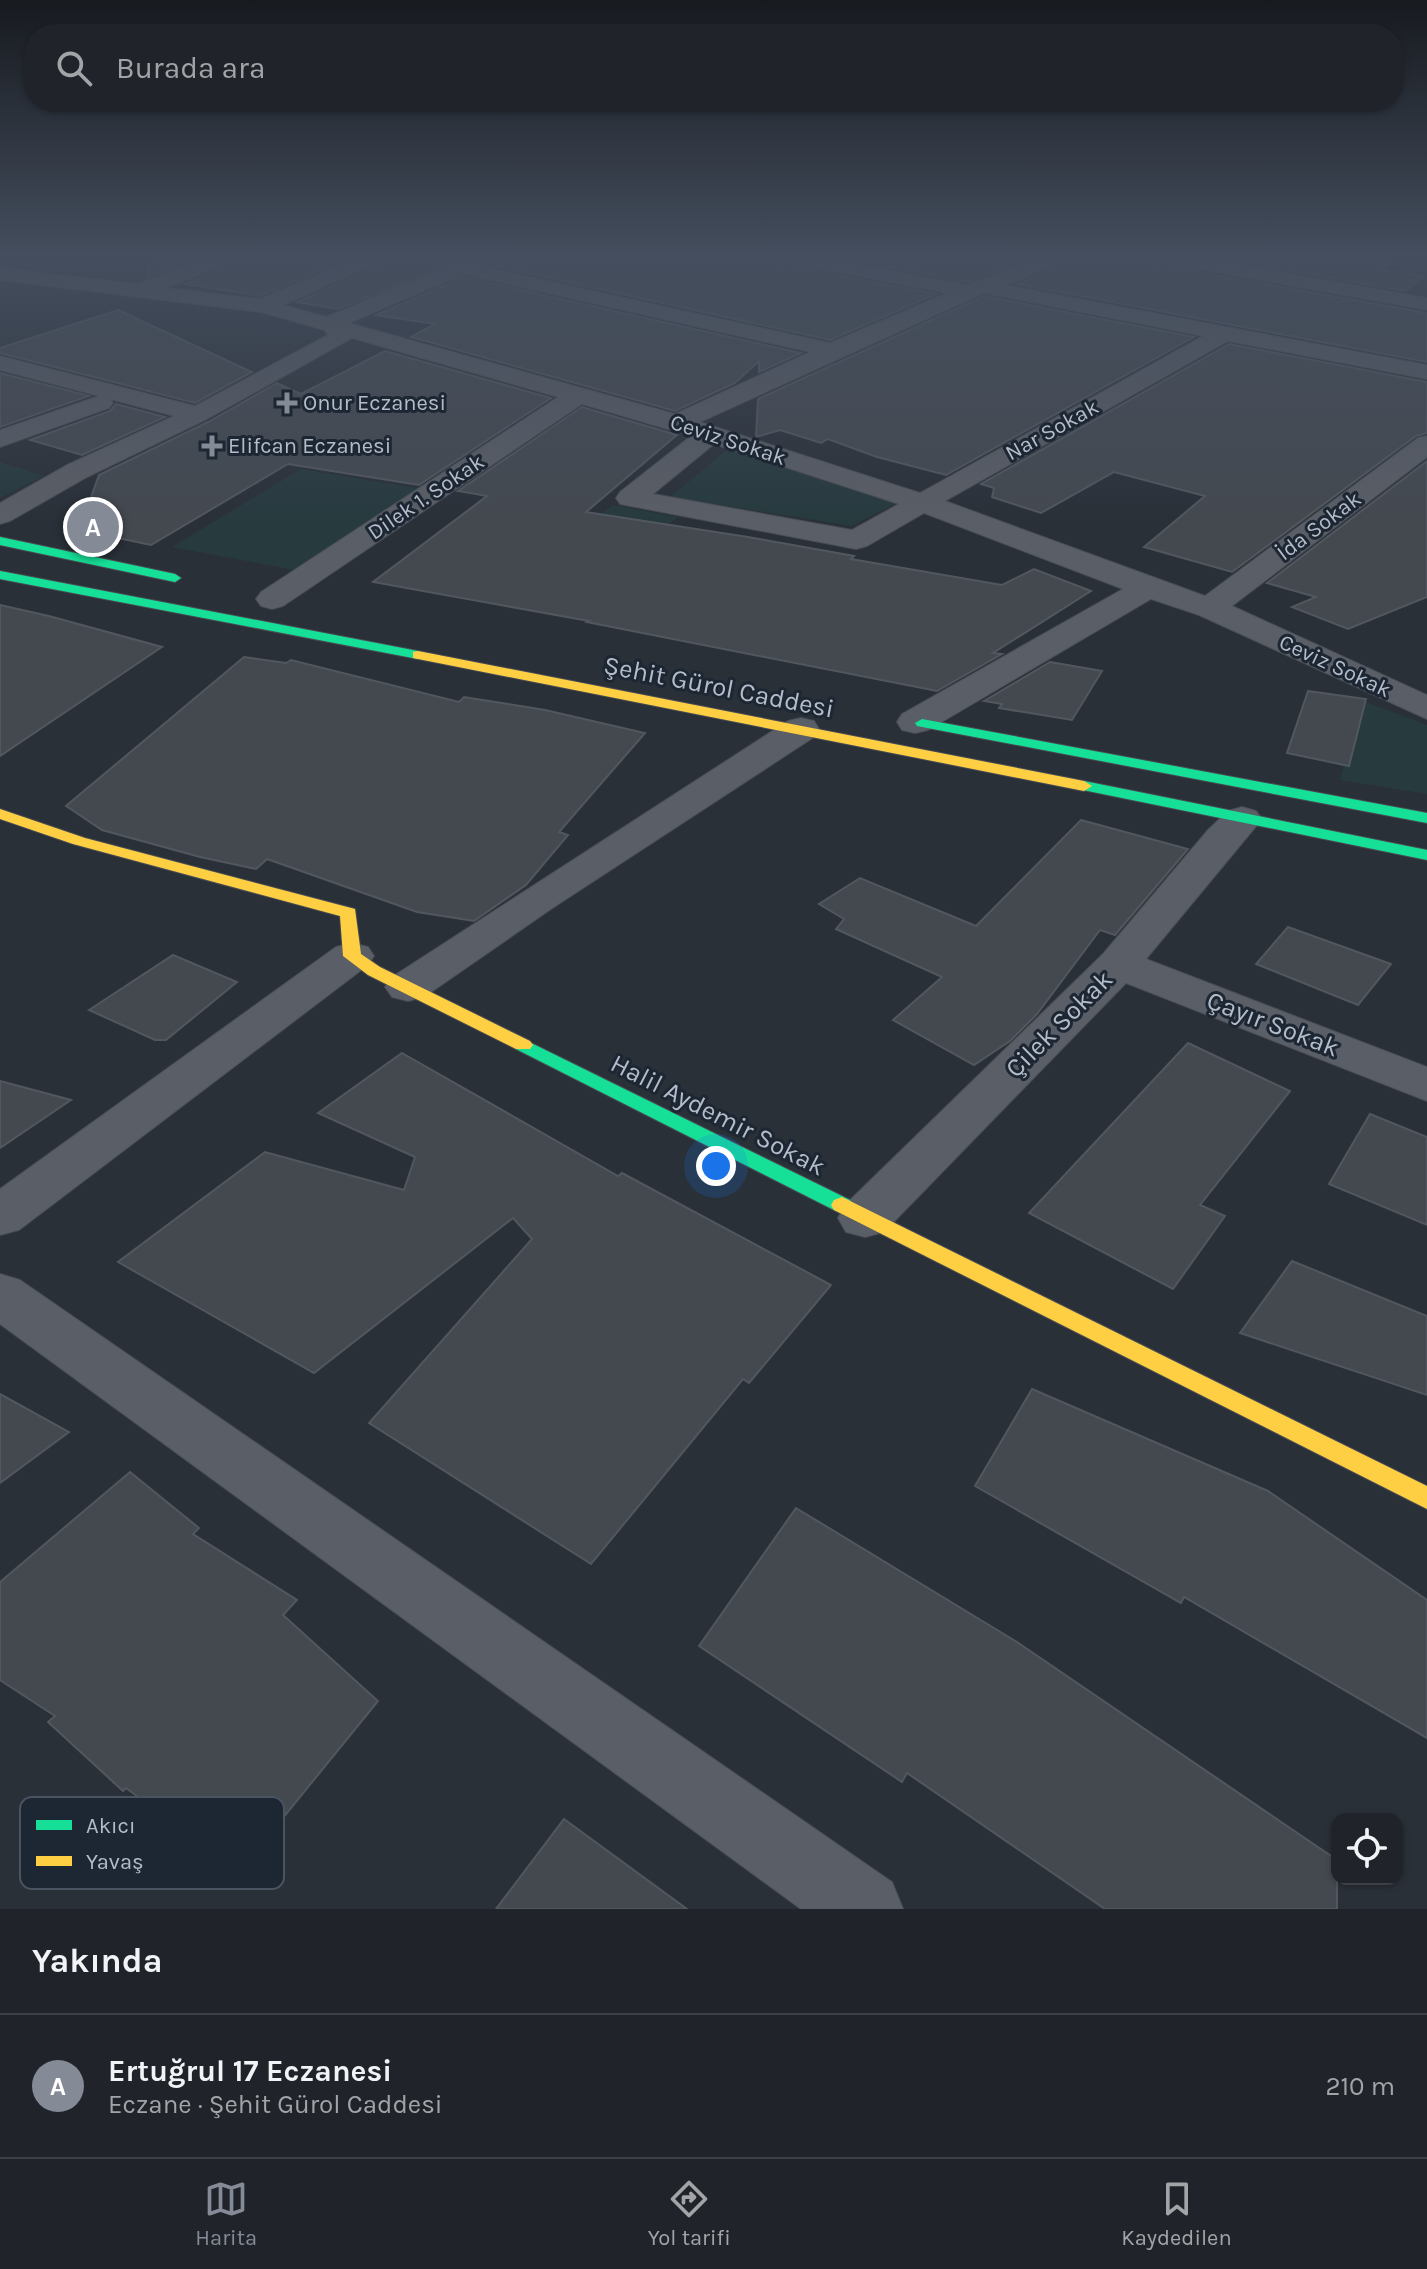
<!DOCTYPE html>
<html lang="tr">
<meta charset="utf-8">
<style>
:root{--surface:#20242a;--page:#2d3036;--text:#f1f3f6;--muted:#a2a4a8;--line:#3d4147;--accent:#848b96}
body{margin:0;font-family:Karla,sans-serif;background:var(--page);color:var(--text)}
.controls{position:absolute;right:24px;bottom:24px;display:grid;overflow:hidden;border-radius:16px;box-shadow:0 2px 6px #0004}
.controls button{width:72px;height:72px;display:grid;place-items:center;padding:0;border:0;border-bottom:2px solid var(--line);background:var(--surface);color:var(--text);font:40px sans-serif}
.you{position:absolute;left:716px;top:1166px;width:28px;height:28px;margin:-20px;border:6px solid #fff;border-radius:50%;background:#1a73e8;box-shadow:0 0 0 12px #1a73e833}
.badge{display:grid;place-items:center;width:52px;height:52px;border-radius:50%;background:var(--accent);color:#fff;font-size:26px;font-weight:700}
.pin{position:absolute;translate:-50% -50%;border:4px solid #fff;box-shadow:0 2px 8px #0006}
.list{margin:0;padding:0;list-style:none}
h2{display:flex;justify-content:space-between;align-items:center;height:104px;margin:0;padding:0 32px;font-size:34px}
h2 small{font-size:26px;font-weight:400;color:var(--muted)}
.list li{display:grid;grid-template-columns:52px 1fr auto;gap:24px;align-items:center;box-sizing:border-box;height:144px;padding:0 32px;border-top:2px solid var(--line)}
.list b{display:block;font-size:30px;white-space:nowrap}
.list p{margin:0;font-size:26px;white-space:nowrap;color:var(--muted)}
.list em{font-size:26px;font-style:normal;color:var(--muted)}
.icon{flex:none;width:44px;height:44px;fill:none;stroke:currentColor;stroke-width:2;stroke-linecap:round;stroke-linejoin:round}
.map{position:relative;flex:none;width:1427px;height:1909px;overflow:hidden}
.search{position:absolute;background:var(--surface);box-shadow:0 2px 6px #0004;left:24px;right:24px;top:24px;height:88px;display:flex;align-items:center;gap:20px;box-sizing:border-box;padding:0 28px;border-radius:32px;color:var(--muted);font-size:30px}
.sheet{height:248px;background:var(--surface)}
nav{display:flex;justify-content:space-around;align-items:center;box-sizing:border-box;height:112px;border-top:2px solid var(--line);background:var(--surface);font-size:22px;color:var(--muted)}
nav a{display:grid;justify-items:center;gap:4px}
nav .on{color:var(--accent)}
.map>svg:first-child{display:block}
.green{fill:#273a3e}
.building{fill:#444950;stroke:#52575f;stroke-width:2}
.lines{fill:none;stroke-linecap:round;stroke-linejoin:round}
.street-casing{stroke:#484c53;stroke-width:2}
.fast-casing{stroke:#484c53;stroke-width:2}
.slow-casing{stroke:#484c53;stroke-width:2}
.street{fill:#5a5e66;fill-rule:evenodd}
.fast{fill:#16e098;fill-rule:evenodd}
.slow{fill:#ffcf43;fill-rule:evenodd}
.poi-dot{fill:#848b96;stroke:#1d2633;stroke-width:3}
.labels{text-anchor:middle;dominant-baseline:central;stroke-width:6;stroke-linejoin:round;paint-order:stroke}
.far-poi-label{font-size:22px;fill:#b4bcc9;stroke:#1d2633;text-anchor:start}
.far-street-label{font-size:22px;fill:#b4bcc9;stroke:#1d2633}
.street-label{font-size:26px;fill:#b4bcc9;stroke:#1d2633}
.key{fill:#1d2633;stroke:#4a5360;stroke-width:2}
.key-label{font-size:22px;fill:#b4bcc9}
</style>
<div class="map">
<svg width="1427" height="1909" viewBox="0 0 1427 1909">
<rect width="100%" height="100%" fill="#2a3038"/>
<g class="green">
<path d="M729,448l168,55 -45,23 -182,-29z"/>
<path d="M0,462l44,14 -44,22z"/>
<path d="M301,469l120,20 -121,82 -128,-24z"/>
<path d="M613,505l64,12 -50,46 -71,-13z"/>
<path d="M1363,701l64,24v69l-87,-14z"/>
</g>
<g class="building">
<path d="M149,254h58l-60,23z"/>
<path d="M246,254h112l-98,42 -75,-12 56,-23z"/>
<path d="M395,254h80l-137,55 -41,-7 93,-41z"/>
<path d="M517,254h241l12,9 167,31 -107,46 -335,-74 17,-5z"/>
<path d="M819,254h222l-73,28z"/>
<path d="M1080,254h55l12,9 280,50v49l-410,-78 58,-23z"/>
<path d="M1197,254h205l-19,16 41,6 -19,15z"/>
<path d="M463,277l338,76 -42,19v-11l-24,22 -60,28 -264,-74 24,-13 -59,-9z"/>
<path d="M984,296l210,41 -248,138 -69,-18 -49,-18 -7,4 -41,-13 -24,7 2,-38z"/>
<path d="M118,310l134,62 -57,31 -195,-50v-5z"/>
<path d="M1229,344l198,38v51l-11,3 -184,136 -88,-25 61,-51 -91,-24 -73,41 -49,-16 2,-9 -13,-4z"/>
<path d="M385,351l166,47 -132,87 -131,-21 -137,81 -52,-11 -17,-12 17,-47 109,-53 69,-39 24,11z"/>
<path d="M0,373l89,23 -89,31z"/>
<path d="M116,404l49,13 -83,38 -52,-15 80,-29z"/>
<path d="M582,407l95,28 -91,77 162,25 106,19 -3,3 151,26 32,-16 57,22 -98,62 9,1 -65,37 -350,-69 2,-1 -216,-39 114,-86 -29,-5z"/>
<path d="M1427,461v136l-79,32 -56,-22 24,-10 -49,-14z"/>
<path d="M0,605l49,11 113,31 -162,109z"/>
<path d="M244,657l42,6 5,-3 168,42 5,-5 81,13 100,23 -86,99 9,3 -42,50 -52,36 -57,-9 -150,-53 -11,10 -56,-12 -98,-27 -36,-24z"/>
<path d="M1050,662l52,9 -30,49 -73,-12 3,-4 -18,-3z"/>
<path d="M1308,691l58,8 -17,67 -62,-13z"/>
<path d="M1081,820l107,29 -73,86 -15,-5 -63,84 -27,27 -36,24 -81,-45 49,-43 -106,-48 8,-10 -25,-15 41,-26 116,48z"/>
<path d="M1288,927l103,37 -33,41 -102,-41z"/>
<path d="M173,955l64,27 -71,58h-11l-66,-30z"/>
<path d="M1188,1043l102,48 -90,114 25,11 -52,73 -144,-76z"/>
<path d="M402,1053l216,123 4,-3 209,112 -82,98 -6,-4 -152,185 -222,-141 163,-184 -19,-21 -199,155 -196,-111 147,-110 139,38 11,-33 -97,-44z"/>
<path d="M0,1081l71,19 -71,48z"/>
<path d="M1370,1114l57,23v88l-98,-41z"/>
<path d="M1292,1261l135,55v79l-187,-62z"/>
<path d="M1032,1389l236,102 159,109v138l-243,-141 -3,6 -206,-117z"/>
<path d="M0,1394l69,38 -69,51z"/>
<path d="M130,1472l69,56 -6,6 104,66 -14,15 95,86 -139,171 -113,-84 -3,3 -75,-69 7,-6 -55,-36v-98z"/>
<path d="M796,1508l221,134 320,218v49h-232l-198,-136 -5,9 -203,-136z"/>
<path d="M564,1819l123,90h-191z"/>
</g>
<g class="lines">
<g class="street-casing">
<g id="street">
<path d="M215,254h28l-3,4 -74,30 94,11 105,-45h27l-3,4 -106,47 43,12 127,-53 31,-10h30l-3,4 -27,9 346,76 117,-50 -176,-33 -10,-6h42l165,31 81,-31h28l-3,4 -68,27 421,80v14l-199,-38 -283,160 260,95 213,-158 9,-2v21l-195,149 195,89v24l-228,-104 -48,-16 -223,131 -13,3 -13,-3 -5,-8 5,-8 221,-125 -199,-76 -57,33 -11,3 -236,-45 -4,-6 4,-6 71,-56 -109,-32 -299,202 -11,3 -11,-3 -5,-7 5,-7 297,-195 -206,-59 -145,81 -120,58 -77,44 -10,3v-21l67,-38 107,-49 -64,-17 3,4 -4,5 -109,39v-17l99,-34 -99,-26v-14l195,50 133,-71 -4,-5 -63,-18 -261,-32v-12l138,16zM463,274l347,78 -135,62 -326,-91zM984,293l219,43 -283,157 -220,-71zM714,444l185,60 -47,26 -199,-36z"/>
<path d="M1138,254h43l246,44v12l-279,-50z"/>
<path d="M801,718l13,3 5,8 -5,8 -263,172 -127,88 -16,4 -16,-4 -7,-10 7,-10 396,-256z"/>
<path d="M1242,807l14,4 6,8 -116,140 281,108v34l-301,-118 -242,249 -19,5 -19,-5 -8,-14 8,-14 257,-250 105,-124 20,-19z"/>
<path d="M352,943l16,4 6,9 -6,9 -349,265 -19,5v-46l336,-242z"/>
<path d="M0,1274l20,6 872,602 11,27h-102l-801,-585z"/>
</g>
</g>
<g class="fast-casing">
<g id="fast">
<path d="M0,537l175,37 6,4 -6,4 -175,-37z"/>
<path d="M0,571l418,80 7,4 -7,4 -418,-80z"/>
<path d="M922,719l505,94v10l-510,-97 -2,-3z"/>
<path d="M1084,781l343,69v10l-349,-71 -2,-3z"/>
<path d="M523,1039l327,161 3,5 -3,5 -8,3 -8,-3 -318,-161 -3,-4z"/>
</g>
</g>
<g class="slow-casing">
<g id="slow">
<path d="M418,651l666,130 8,5 -8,5 -671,-133v-6z"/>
<path d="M0,809l85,29 270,71 6,45 19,13 150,74 3,4 -3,4h-14l-148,-74 -25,-19 -3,-40 -267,-72 -73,-25z"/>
<path d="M842,1197l585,289v23l-593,-299 -3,-5 3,-5z"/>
</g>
</g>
<use href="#street" class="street"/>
<use href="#fast" class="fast"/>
<use href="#slow" class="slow"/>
</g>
<linearGradient id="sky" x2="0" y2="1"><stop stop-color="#171a1f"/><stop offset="0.49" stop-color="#444e5e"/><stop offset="1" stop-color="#444e5e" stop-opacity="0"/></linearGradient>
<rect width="1427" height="521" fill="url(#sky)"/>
<g class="poi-dot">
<path d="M283 391h8v8h8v8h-8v8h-8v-8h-8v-8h8z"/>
<path d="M208 434h8v8h8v8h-8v8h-8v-8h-8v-8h8z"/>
</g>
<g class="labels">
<g class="far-poi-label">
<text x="303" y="403">Onur Eczanesi</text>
<text x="228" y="446">Elifcan Eczanesi</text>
</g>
<g class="far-street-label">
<text transform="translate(1052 430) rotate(-29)">Nar Sokak</text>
<text transform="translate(728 440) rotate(18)">Ceviz Sokak</text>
<text transform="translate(426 497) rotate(-34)">Dilek 1. Sokak</text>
<text transform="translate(1319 526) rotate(-37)">İda Sokak</text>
<text transform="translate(1335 666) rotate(25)">Ceviz Sokak</text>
</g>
<g class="street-label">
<text transform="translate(719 687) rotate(11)">Şehit Gürol Caddesi</text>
<text transform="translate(1059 1024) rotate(-45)">Çilek Sokak</text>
<text transform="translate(1273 1024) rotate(21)">Çayır Sokak</text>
<text transform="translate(718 1115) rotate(27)">Halil Aydemir Sokak</text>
</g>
</g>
<rect x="20" y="1797" width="264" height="92" rx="12" class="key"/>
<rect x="36" y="1820" width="36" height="10" fill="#16e098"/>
<rect x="36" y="1856" width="36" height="10" fill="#ffcf43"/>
<g class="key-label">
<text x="86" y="1833">Akıcı</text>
<text x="86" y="1869">Yavaş</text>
</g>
</svg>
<div class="controls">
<button><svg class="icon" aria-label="locate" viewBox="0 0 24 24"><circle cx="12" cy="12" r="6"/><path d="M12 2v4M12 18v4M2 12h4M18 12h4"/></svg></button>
</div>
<div class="you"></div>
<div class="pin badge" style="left:93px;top:527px">A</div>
<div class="search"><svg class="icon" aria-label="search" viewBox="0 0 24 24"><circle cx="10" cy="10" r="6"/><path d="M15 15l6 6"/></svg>Burada ara</div>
</div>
<section class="sheet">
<h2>Yakında<small></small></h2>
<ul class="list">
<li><span class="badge">A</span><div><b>Ertuğrul 17 Eczanesi</b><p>Eczane · Şehit Gürol Caddesi</p></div><em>210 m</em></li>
</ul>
</section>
<nav>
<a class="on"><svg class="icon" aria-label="map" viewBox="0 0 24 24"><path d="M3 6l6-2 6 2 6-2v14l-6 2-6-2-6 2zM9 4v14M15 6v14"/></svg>Harita</a>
<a><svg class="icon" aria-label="directions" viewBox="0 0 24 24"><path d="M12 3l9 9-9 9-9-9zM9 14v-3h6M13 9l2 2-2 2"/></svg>Yol tarifi</a>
<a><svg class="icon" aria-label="saved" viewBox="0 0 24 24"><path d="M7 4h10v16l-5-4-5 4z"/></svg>Kaydedilen</a>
</nav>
